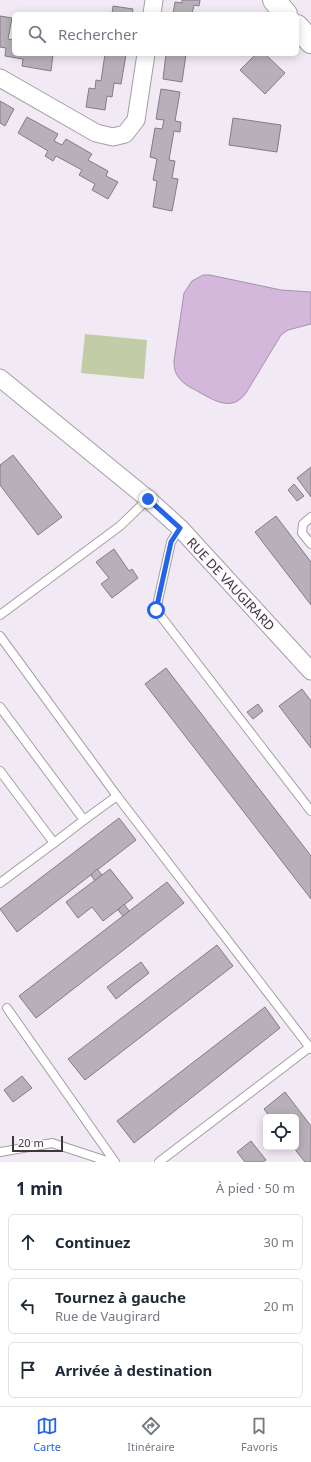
<!DOCTYPE html>
<html lang="fr">
<meta charset="utf-8">
<style>
:root{--surface:#fff;--page:#f6f6f7;--text:#1f2937;--muted:#747a83;--line:#e0e1e3;--accent:#2563eb}
body{margin:0;font-family:"Noto Sans",sans-serif;background:var(--page);color:var(--text)}
.controls{position:absolute;right:12px;bottom:12px;display:grid;overflow:hidden;border-radius:6px;box-shadow:0 2px 10px #0003}
.controls button{width:36px;height:36px;display:grid;place-items:center;padding:0;border:0;border-bottom:1px solid var(--line);background:var(--surface);color:var(--text);font:20px sans-serif}
.scale{position:absolute;left:12px;bottom:10px;width:51px;box-sizing:border-box;padding-left:4px;border:2px solid #3b383c;border-top:0;font-size:11px;line-height:14px;white-space:nowrap;color:#3b383c;-webkit-text-stroke:3px #fdf8fe;paint-order:stroke}
.stop{position:absolute;width:12px;height:12px;margin:-9px;border:3px solid #2563eb;border-radius:50%;background:#fff}
.stop.end{background:#2563eb;border-color:#fff;box-shadow:0 1px 4px #0008}
.list{margin:0;padding:0;list-style:none}
h2{display:flex;justify-content:space-between;align-items:center;height:52px;margin:0;padding:0 16px;font-size:17px}
h2 small{font-size:13px;font-weight:400;color:var(--muted)}
.list li{display:grid;grid-template-columns:26px 1fr auto;gap:12px;align-items:center;box-sizing:border-box;height:56px;margin:0 8px 8px;padding:0 8px;border:1px solid var(--line);border-radius:6px}
.list b{display:block;font-size:15px;white-space:nowrap}
.list p{margin:0;font-size:13px;white-space:nowrap;color:var(--muted)}
.list em{font-size:13px;font-style:normal;color:var(--muted)}
.icon{flex:none;width:22px;height:22px;fill:none;stroke:currentColor;stroke-width:2;stroke-linecap:round;stroke-linejoin:round}
.map{position:relative;flex:none;width:311px;height:1162px;overflow:hidden}
.search{position:absolute;background:var(--surface);box-shadow:0 2px 10px #0003;left:12px;right:12px;top:12px;height:44px;display:flex;align-items:center;gap:10px;box-sizing:border-box;padding:0 14px;border-radius:6px;color:var(--muted);font-size:15px}
.sheet{height:244px;background:var(--surface)}
nav{display:flex;justify-content:space-around;align-items:center;box-sizing:border-box;height:56px;border-top:1px solid var(--line);background:var(--surface);font-size:11px;color:var(--muted)}
nav a{display:grid;justify-items:center;gap:2px}
nav .on{color:var(--accent)}
.map>svg:first-child{display:block}
.green{fill:#c2cda7}
.water{fill:#d3b8db;stroke:#a592ab}
.building{fill:#b7b0b9;stroke:#837c84}
.lines{fill:none;stroke-linecap:round;stroke-linejoin:round}
.lane-casing{stroke:#a49da6;stroke-width:10}
.street-casing{stroke:#a49da6;stroke-width:19}
.secondary-casing{stroke:#a49da6;stroke-width:24}
.lane{stroke:#fff;stroke-width:8}
.street{stroke:#fff;stroke-width:17}
.secondary{stroke:#fff;stroke-width:22}
.route{stroke:#2563eb;stroke-width:5}
.labels{text-anchor:middle;dominant-baseline:central;stroke-width:3;stroke-linejoin:round;paint-order:stroke}
.street-label{font-size:13px;fill:#3b383c;stroke:#fdf8fe}
</style>
<div class="map">
<svg width="311" height="1162" viewBox="0 0 311 1162">
<rect width="100%" height="100%" fill="#f1eaf4"/>
<path class="green" d="M85,334l62,6 -3,39 -63,-6z"/>
<path class="water" d="M203,275h7l71,15 30,2v32l-23,6 -7,5 -35,58c-14,19 -31,8 -47,-1 -7,-4 -15,-7 -20,-14 -4,-5 -5,-11 -5,-17l10,-68 8,-12z"/>
<g class="building">
<path d="M182,0h18l-1,6 -5,-1 -2,9h-19l2,-12 7,1z"/>
<path d="M113,6l20,3 -1,5h-20z"/>
<path d="M0,16l12,2 -4,21 6,1v14h39l-2,17 -29,-5 1,-7 -18,-3 1,-8 -6,-1z"/>
<path d="M105,54l21,1 -5,29 -7,-1 -2,14 -5,-1 -2,14 -19,-3 3,-19 6,1 1,-9 5,1z"/>
<path d="M166,54h20l-4,28 -19,-3z"/>
<path d="M256,54h9l20,19 -20,21 -25,-24z"/>
<path d="M161,89l19,3 -5,29 6,1 -1,10 -6,-1 -5,29 6,1 -3,17 6,1 -6,32 -19,-4 4,-26 -4,-1 4,-21 -7,-2 5,-29 7,1 2,-9 -8,-1z"/>
<path d="M0,101l14,8 -9,17 -5,-3z"/>
<path d="M27,117l31,17 -4,7 8,4 4,-6 26,15 -4,6 20,11 -2,5 12,6 -10,17 -16,-9 3,-6 -16,-9 3,-5 -26,-14 -3,5 -8,-5 3,-5 -30,-18z"/>
<path d="M233,118l48,7 -4,27 -48,-7z"/>
<path d="M13,455l49,62 -24,18 -38,-50v-20z"/>
<path d="M311,467v30l-14,-19z"/>
<path d="M294,484l10,12 -7,5 -9,-11z"/>
<path d="M276,516l35,46v43l-56,-73z"/>
<path d="M114,549l15,22 3,-2 6,9 -26,20 -11,-14 8,-6 -13,-16z"/>
<path d="M166,668l145,188v43l-166,-215z"/>
<path d="M302,689l9,12v47l-32,-42z"/>
<path d="M258,704l5,7 -10,8 -6,-7z"/>
<path d="M119,818l17,22 -119,92 -17,-23z"/>
<path d="M97,869l5,6 -7,6 -4,-6z"/>
<path d="M110,869l23,29 -30,23 -11,-14 -14,11 -12,-16z"/>
<path d="M167,882l17,21 -148,115 -17,-22z"/>
<path d="M124,904l5,7 -6,5 -5,-6z"/>
<path d="M217,945l16,21 -148,114 -17,-21z"/>
<path d="M141,962l8,11 -33,26 -9,-12z"/>
<path d="M265,1007l15,21 -146,115 -17,-22z"/>
<path d="M22,1076l10,12 -19,14 -9,-12z"/>
<path d="M285,1092l26,34v36h-6l-12,-15h3v-30h-26l-6,-8z"/>
<path d="M251,1141l15,19 -3,2h-18l-8,-10z"/>
</g>
<g class="lines">
<g class="lane-casing">
<g id="lane">
<path d="M311,517l-8,7 -1,9 9,11"/>
<path d="M180,528l-9,14 -15,68 155,201"/>
<path d="M0,615l120,-89 28,-27"/>
<path d="M0,636l117,160 -33,24"/>
<path d="M0,707l84,113 -30,23"/>
<path d="M0,771l54,72 -54,40"/>
<path d="M117,796l194,253"/>
<path d="M7,1008l108,154"/>
<path d="M0,1152l52,-9 58,19"/>
<path d="M159,1162l151,-115"/>
</g>
</g>
<g class="street-casing">
<g id="street">
<path d="M152,14l2,-14"/>
<path d="M0,78l96,55 17,4 12,-3 11,-14 10,-66"/>
<path d="M0,378l148,121 32,29 131,143"/>
</g>
</g>
<g class="secondary-casing">
<g id="secondary">
<path d="M274,0l12,14"/>
<path d="M297,26l14,16"/>
</g>
</g>
<use href="#lane" class="lane"/>
<use href="#street" class="street"/>
<use href="#secondary" class="secondary"/>
</g>
<g class="lines">
<path class="route" d="M148,499l32,29 -9,14 -15,68"/>
</g>
<g class="labels">
<g class="street-label">
<text transform="translate(231 584) rotate(47)">RUE DE VAUGIRARD</text>
</g>
</g>
</svg>
<div class="controls">
<button><svg class="icon" aria-label="locate" viewBox="0 0 24 24"><circle cx="12" cy="12" r="6"/><path d="M12 2v4M12 18v4M2 12h4M18 12h4"/></svg></button>
</div>
<div class="scale">20 m</div>
<div class="stop" style="left:156px;top:610px"></div>
<div class="stop end" style="left:148px;top:499px"></div>
<div class="search"><svg class="icon" aria-label="search" viewBox="0 0 24 24"><circle cx="10" cy="10" r="6"/><path d="M15 15l6 6"/></svg>Rechercher</div>
</div>
<section class="sheet">
<h2>1 min<small>À pied · 50 m</small></h2>
<ul class="list">
<li><svg class="icon" aria-label="ahead" viewBox="0 0 24 24"><path d="M12 20V5M6 11l6-6 6 6"/></svg><div><b>Continuez</b></div><em>30 m</em></li>
<li><svg class="icon" aria-label="left" viewBox="0 0 24 24"><path d="M17 20v-9H6M10 6l-5 5 5 5"/></svg><div><b>Tournez à gauche</b><p>Rue de Vaugirard</p></div><em>20 m</em></li>
<li><svg class="icon" aria-label="arrive" viewBox="0 0 24 24"><path d="M6 21V4h12l-3 4 3 4H6"/></svg><div><b>Arrivée à destination</b></div></li>
</ul>
</section>
<nav>
<a class="on"><svg class="icon" aria-label="map" viewBox="0 0 24 24"><path d="M3 6l6-2 6 2 6-2v14l-6 2-6-2-6 2zM9 4v14M15 6v14"/></svg>Carte</a>
<a><svg class="icon" aria-label="directions" viewBox="0 0 24 24"><path d="M12 3l9 9-9 9-9-9zM9 14v-3h6M13 9l2 2-2 2"/></svg>Itinéraire</a>
<a><svg class="icon" aria-label="saved" viewBox="0 0 24 24"><path d="M7 4h10v16l-5-4-5 4z"/></svg>Favoris</a>
</nav>
